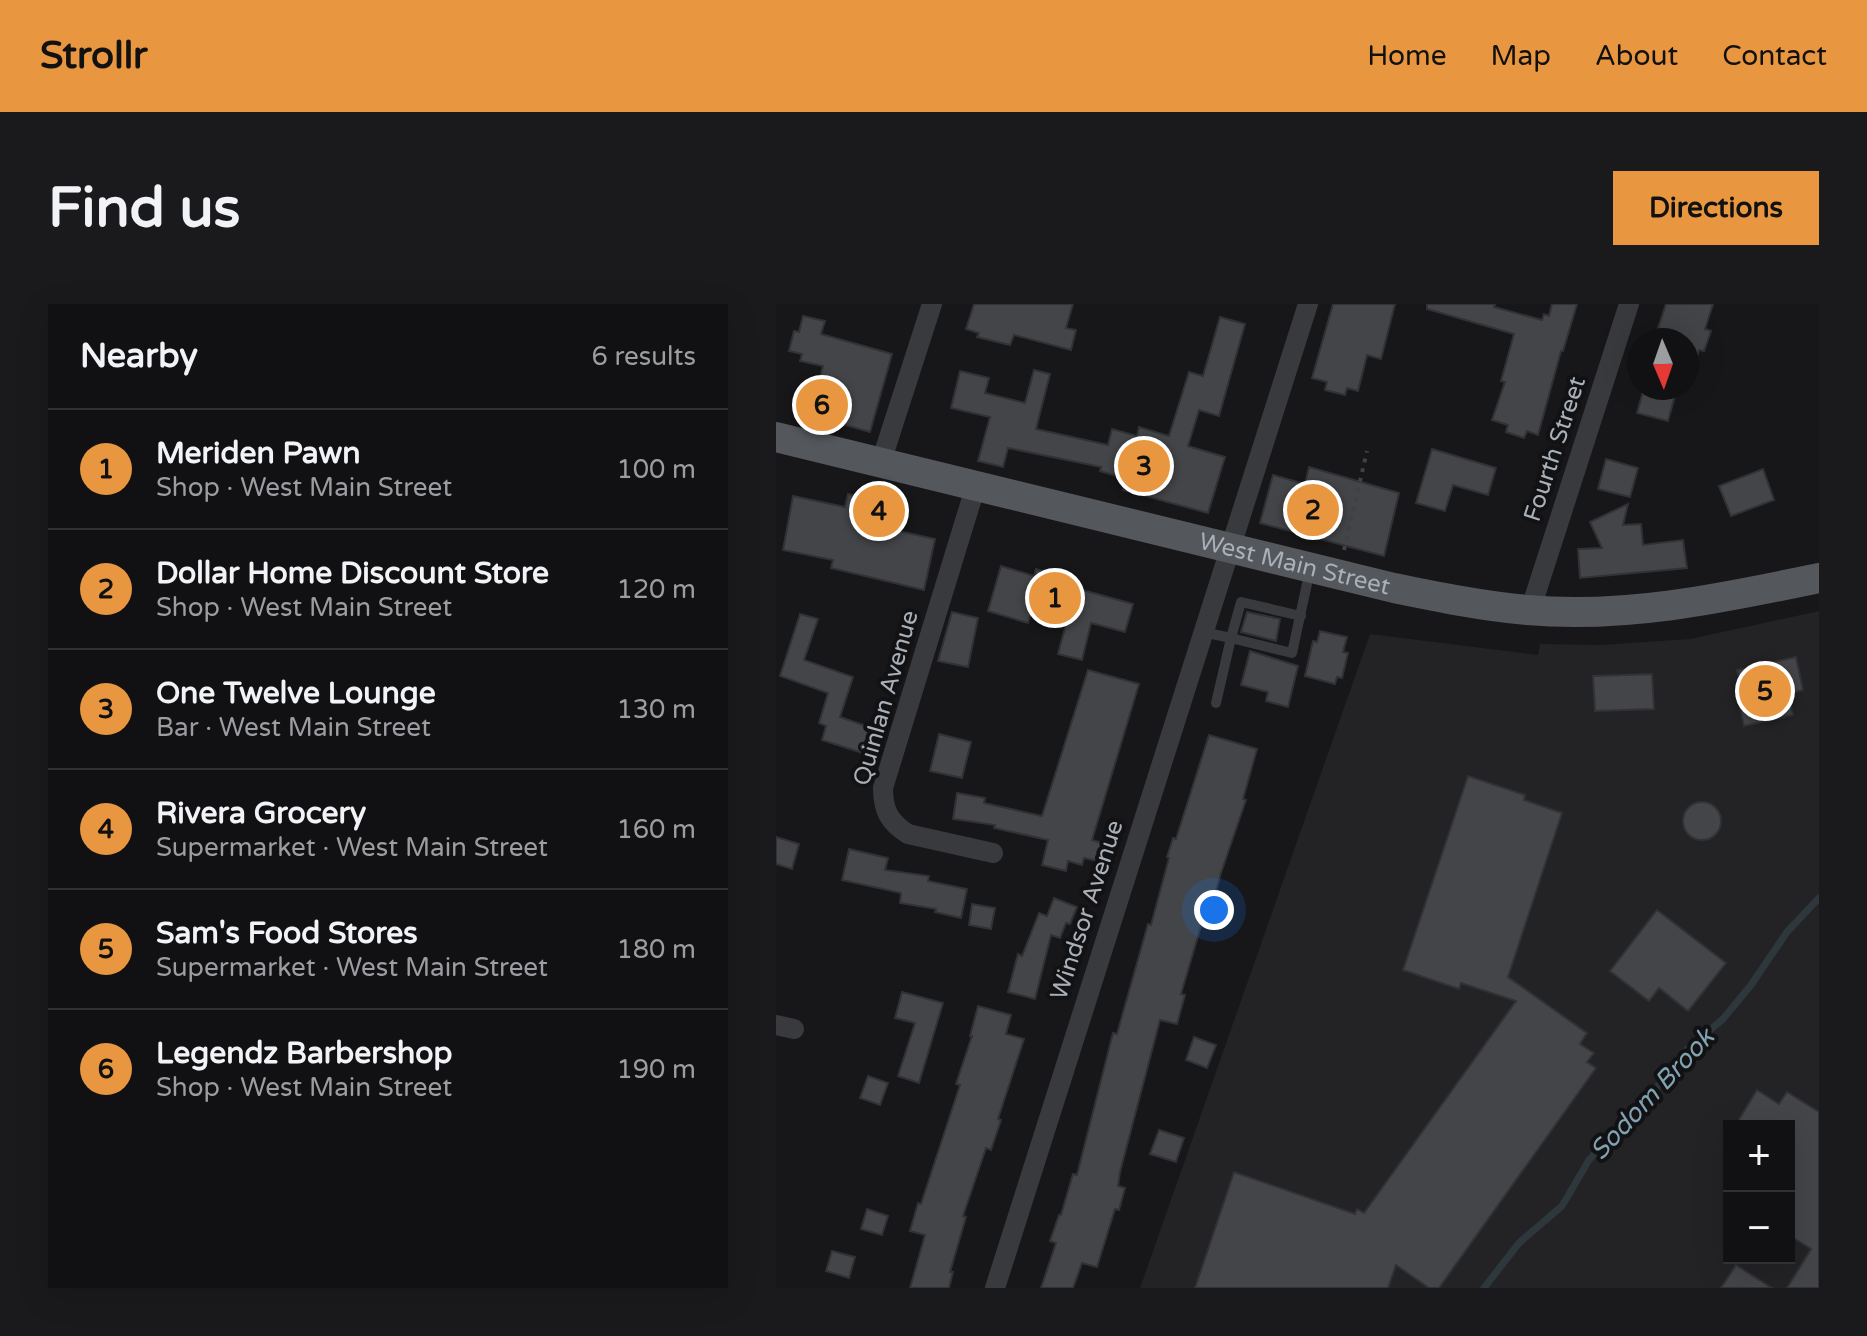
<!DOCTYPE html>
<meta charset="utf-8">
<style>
:root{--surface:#111113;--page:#1a1a1c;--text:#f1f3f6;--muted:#9c9da0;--line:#303133;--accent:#e89640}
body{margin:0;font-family:"Varela Round",sans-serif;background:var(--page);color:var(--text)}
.controls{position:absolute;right:24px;bottom:24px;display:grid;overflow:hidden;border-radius:0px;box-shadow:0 8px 32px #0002}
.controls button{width:72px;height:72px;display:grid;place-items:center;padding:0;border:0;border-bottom:2px solid var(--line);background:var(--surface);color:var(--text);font:40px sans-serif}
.compass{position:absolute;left:851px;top:24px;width:72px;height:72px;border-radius:50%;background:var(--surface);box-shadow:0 8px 32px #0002;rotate:178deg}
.you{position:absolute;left:438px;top:606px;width:28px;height:28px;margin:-20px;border:6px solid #fff;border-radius:50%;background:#1a73e8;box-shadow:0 0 0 12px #1a73e833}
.badge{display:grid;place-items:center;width:52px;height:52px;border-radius:50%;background:var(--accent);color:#111;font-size:26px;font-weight:700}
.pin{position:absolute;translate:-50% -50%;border:4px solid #fff;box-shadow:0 2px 8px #0006}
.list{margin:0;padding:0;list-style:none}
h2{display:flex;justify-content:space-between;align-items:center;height:104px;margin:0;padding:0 32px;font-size:34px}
h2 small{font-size:26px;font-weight:400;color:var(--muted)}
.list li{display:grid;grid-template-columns:52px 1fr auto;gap:24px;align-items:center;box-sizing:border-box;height:120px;padding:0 32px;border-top:2px solid var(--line)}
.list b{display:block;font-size:30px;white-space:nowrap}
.list p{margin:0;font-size:26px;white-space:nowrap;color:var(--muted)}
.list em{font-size:26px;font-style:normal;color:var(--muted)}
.map{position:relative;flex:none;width:1043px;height:984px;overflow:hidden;border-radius:0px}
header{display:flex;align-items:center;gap:48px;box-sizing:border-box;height:112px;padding:0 40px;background:var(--accent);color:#111}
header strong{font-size:38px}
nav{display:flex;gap:44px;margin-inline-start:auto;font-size:28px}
.intro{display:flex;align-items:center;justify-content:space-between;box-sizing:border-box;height:192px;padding:0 48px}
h1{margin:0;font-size:56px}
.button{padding:20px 36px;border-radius:0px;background:var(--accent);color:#111;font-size:28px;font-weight:700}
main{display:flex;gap:48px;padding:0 48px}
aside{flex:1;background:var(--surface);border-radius:0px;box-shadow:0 8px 32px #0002}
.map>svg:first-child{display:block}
.built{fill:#232326;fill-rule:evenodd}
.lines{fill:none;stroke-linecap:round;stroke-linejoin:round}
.stream{stroke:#2e383c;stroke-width:7}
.building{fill:#444549;stroke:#313235;stroke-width:2}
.path{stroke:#3e4145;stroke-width:4;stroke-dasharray:4 6;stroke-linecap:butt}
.service{stroke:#383a3e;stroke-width:10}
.minor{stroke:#383a3e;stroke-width:20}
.primary{stroke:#54575c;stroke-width:30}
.labels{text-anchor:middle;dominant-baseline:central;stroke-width:8;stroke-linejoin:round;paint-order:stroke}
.street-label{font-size:24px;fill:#aab0b8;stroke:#121214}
.water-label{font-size:26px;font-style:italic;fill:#83a2b1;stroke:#121214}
</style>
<header>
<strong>Strollr</strong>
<nav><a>Home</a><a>Map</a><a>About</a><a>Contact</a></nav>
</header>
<div class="intro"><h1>Find us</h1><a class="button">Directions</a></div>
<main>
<aside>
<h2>Nearby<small>6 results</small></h2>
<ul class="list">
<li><span class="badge">1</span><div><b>Meriden Pawn</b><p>Shop · West Main Street</p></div><em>100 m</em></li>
<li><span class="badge">2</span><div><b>Dollar Home Discount Store</b><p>Shop · West Main Street</p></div><em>120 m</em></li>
<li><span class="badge">3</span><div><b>One Twelve Lounge</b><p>Bar · West Main Street</p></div><em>130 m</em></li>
<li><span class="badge">4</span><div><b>Rivera Grocery</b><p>Supermarket · West Main Street</p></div><em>160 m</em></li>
<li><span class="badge">5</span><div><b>Sam's Food Stores</b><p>Supermarket · West Main Street</p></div><em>180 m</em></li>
<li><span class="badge">6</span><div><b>Legendz Barbershop</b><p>Shop · West Main Street</p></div><em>190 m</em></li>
</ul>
</aside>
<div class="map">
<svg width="1043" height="984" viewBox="0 0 1043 984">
<rect width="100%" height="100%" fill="#171719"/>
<path class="built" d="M1043,307v677h-679l230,-654 168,21 2,-11 61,1 89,-6zM953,822h60v132h-60z"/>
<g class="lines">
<path class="stream" d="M708,984l35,-45 43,-37 27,-46 35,-39 19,-10 12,-21 28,-37 40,-34 28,-34 36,-53 32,-34"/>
</g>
<g class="building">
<path d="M198,0h99l-7,24 10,2 -5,20 -57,-15 -4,10 -33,-8 2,-4 -13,-4z"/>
<path d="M557,0h62l-14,55 -14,-4 -9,36 -11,-3 -2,7 -20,-5 2,-8 -15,-4z"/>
<path d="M651,0h68l-1,3 48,13 2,-6 5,2 3,-12h25l-14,47h-2l-23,84 -11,-4 -3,7 -18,-6 2,-7 -16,-5 13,-38 -4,-1 13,-47 -87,-25z"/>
<path d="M890,0h47l-8,25 6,2 -7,20 -5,-1 -7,25h-5v-35h-22l3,-9 -10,-3z"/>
<path d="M27,12l22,5 -4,13 71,20 -22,78 -60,-17 13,-49 -23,-5 2,-7 -13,-3 5,-20 5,1z"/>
<path d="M444,13l25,7 -26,92 -20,-6 -11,36 37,11 -17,56 -85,-23 3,-11 -26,-8 1,-4 -93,-19 -5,19 -25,-6 12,-44 -39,-9 9,-37 29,7 -4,15 40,10 9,-33 16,4 -14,55 72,16 4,-16 25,7 2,-9 30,9 20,-64 14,4z"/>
<path d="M868,84h33l-9,33 -31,-8z"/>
<path d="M656,145l64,19 -8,27 -35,-10 -8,26 -29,-8z"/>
<path d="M830,155l32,9 -8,29 -32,-8z"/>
<path d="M533,163l90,26 -15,63 -124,-33 13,-48 32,9z"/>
<path d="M987,165l11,31 -43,16 -12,-30z"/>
<path d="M72,190l42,10 -5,24 50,11 -11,51 -93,-22 2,-8 -50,-10 10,-54 52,11z"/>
<path d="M852,200l-5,21 18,-1 2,21 40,-5 4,28 -107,10 -2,-29 24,-1 -12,-26z"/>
<path d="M225,262l33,10 2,-7 20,6 -2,7 79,22 -8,28 -34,-9 -9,37 -24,-6 9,-34 -35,-10 -4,13 -40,-12z"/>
<path d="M176,308l26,6 -10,49 -30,-6z"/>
<path d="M471,308l33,7 -4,22 -35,-9z"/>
<path d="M24,310l18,5 -14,41 49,17 -13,40 44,15 -9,25 -53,-17 4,-14 -7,-3 9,-30 -48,-17z"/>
<path d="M544,327l27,6 -4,15 5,1 -6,25 -5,-1 -2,7 -30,-8 8,-35 4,1z"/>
<path d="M474,347l48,15 -10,41 -22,-6 2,-9 -27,-7z"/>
<path d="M1020,353l7,33 -15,4 5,21 -49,11 -6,-26h6l-7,-30z"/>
<path d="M312,366l51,14 -47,156 11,3 -5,18 -14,-3 -2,7 -14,-4 -2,10 -24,-6 6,-25 -54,-12 1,-3 -42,-6 4,-26 28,5 -1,5 58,13z"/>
<path d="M876,370l2,35 -59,2 -2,-35z"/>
<path d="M163,430l32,8 -9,36 -32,-7z"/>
<path d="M433,431l48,14 -14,50 3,1 -25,73 -15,54 -5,-1 -20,68 4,1 -8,29 -17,-4 -40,152 -2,14 7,2 -6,22 -4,-1 -18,58 -15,-4 -9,25h-32l15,-45 -6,-2 9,-26h2l12,-41 4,1 36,-142 4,1 31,-110 3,1 18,-67 -2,-1 6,-19 3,1z"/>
<path d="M692,472l57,19 -1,5 38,13 -54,164 79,56 -7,11 14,9 -7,9 9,6 -157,220h-10l-33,-23 -8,23h-193l39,-116 121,42 2,-5 7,4 152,-212 -55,-18 -2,6 -56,-19z"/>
<circle cx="926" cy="517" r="19"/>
<path d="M0,533l23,7 -7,25 -16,-5z"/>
<path d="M73,545l39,9 -3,12 44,6 -1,5 39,8 -6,29 -26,-6 1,-3 -36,-6 1,-10 -59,-13z"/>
<path d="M278,594l23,9 -7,17 -4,-1 -6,15 -9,-3 -16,64 -27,-7 10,-38 4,2 17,-43 8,3z"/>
<path d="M196,600l23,4 -4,21 -22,-4z"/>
<path d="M881,606l69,53 -38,48 -29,-23 -10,13 -39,-30z"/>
<path d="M126,688l41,11 -24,80 -21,-7 17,-53 -20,-5z"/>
<path d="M202,702l33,9 -5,19 18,5 -26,80 3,1 -10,30 -5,-2 -23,68 3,1 -16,55h3l-4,16h-39l15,-53 -15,-4 8,-28 3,1 39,-119 -4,-1 16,-48h-2z"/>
<path d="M418,733l22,8 -9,23 -21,-8z"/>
<path d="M92,772l20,7 -8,22 -20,-7z"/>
<path d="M981,786l22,14 8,-12 32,20v176h-32l24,-39 -22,-14v-109h-54z"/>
<path d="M383,826l25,8 -8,24 -26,-8z"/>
<path d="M91,905l21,7 -6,19 -21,-6z"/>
<path d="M56,947l23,6 -6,21 -23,-7z"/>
<path d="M960,961l36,23h-51z"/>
</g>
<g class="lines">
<path class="path" d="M568,246l23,-99"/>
<g class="service">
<path d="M525,312l-60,-14 -10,36 61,15 18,-83"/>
<path d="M427,328l28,6 -15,65"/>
</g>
<g class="minor">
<path d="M105,158l51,-158"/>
<path d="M200,181l-93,303c0,22 6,34 25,46l85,19"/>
<path d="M754,307l99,-307"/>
<path d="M0,721l18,4"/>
<path d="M219,984l313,-984"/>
</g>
<path class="primary" id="s1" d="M0,133l618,151c44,9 88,18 133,22 99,9 196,-12 292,-32"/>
</g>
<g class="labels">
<g class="street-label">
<text transform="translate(779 145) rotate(-72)">Fourth Street</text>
<text stroke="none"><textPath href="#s1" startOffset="534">West Main Street</textPath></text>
<text transform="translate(110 394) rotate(-74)">Quinlan Avenue</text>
<text transform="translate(311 606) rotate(-72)">Windsor Avenue</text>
</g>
<g class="water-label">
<text transform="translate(876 790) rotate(-47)">Sodom Brook</text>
</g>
</g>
</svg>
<div class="controls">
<button>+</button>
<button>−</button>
</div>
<svg class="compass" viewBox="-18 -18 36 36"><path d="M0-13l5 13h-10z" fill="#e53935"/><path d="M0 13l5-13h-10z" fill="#9c9da0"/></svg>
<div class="you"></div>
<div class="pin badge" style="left:279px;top:294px">1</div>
<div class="pin badge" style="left:537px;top:206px">2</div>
<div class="pin badge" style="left:368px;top:162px">3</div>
<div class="pin badge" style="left:103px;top:207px">4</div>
<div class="pin badge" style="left:989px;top:387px">5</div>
<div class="pin badge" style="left:46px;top:101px">6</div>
</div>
</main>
